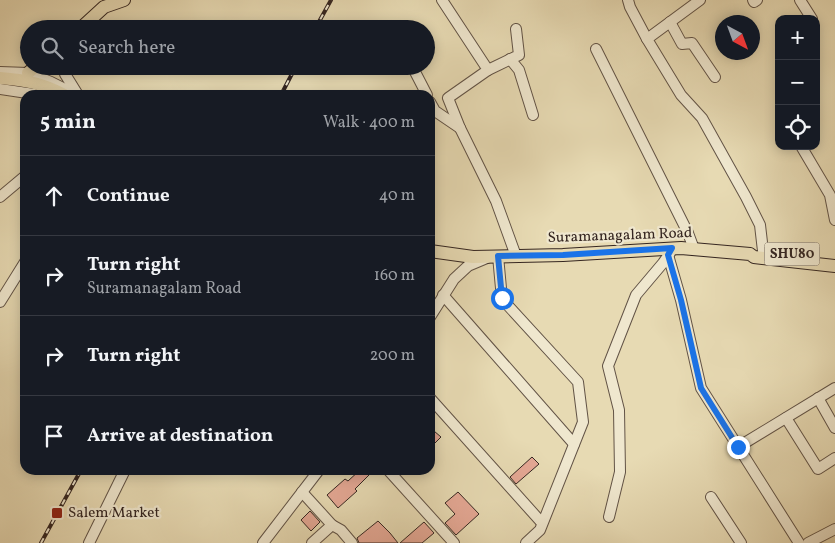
<!DOCTYPE html>
<meta charset="utf-8">
<style>
:root{--surface:#171b24;--page:#242831;--text:#f1f3f6;--muted:#9ea1a6;--line:#363941}
body{margin:0;font-family:Vollkorn,serif;background:var(--page);color:var(--text)}
.controls{position:absolute;right:15px;top:15px;display:grid;overflow:hidden;border-radius:10px;box-shadow:0 2px 12px #0003}
.controls button{width:45px;height:45px;display:grid;place-items:center;padding:0;border:0;border-bottom:1px solid var(--line);background:var(--surface);color:var(--text);font:25px sans-serif}
.compass{position:absolute;left:715px;top:15px;width:45px;height:45px;border-radius:50%;background:var(--surface);box-shadow:0 2px 12px #0003;rotate:139deg}
.stop{position:absolute;width:15px;height:15px;margin:-11px;border:4px solid #1a73e8;border-radius:50%;background:#fff}
.stop.end{background:#1a73e8;border-color:#fff;box-shadow:0 1px 5px #0008}
.list{margin:0;padding:0;list-style:none}
h2{display:flex;justify-content:space-between;align-items:center;height:65px;margin:0;padding:0 20px;font-size:21px}
h2 small{font-size:16px;font-weight:400;color:var(--muted)}
.list li{display:grid;grid-template-columns:32px 1fr auto;gap:15px;align-items:center;box-sizing:border-box;height:80px;padding:0 20px;border-top:1px solid var(--line)}
.list b{display:block;font-size:19px;white-space:nowrap}
.list p{margin:0;font-size:16px;white-space:nowrap;color:var(--muted)}
.list em{font-size:16px;font-style:normal;color:var(--muted)}
.icon{flex:none;width:28px;height:28px;fill:none;stroke:currentColor;stroke-width:2;stroke-linecap:round;stroke-linejoin:round}
.map{position:relative;flex:none;width:835px;height:543px;overflow:hidden}
.search{position:absolute;background:var(--surface);box-shadow:0 2px 12px #0003;left:20px;top:20px;width:415px;height:55px;display:flex;align-items:center;gap:12px;box-sizing:border-box;padding:0 18px;border-radius:28px;color:var(--muted);font-size:19px}
.panel{position:absolute;background:var(--surface);box-shadow:0 2px 12px #0003;left:20px;top:90px;width:415px;height:385px;border-radius:15px}
.map>svg:first-child{display:block}
.building{fill:#e5a895;stroke:#352621}
.lines{fill:none;stroke-linecap:round;stroke-linejoin:round}
.minor-casing{stroke:#625346;stroke-width:12}
.major-casing{stroke:#352621;stroke-width:14}
.minor{stroke:#efe7ce;stroke-width:10}
.major{stroke:#e7dab3;stroke-width:12}
.rail-casing{stroke:#352621;stroke-width:4}
.rail{stroke:#efe7ce;stroke-width:2;stroke-dasharray:5.5;stroke-linecap:butt}
.route{stroke:#1a73e8;stroke-width:6}
.poi-dot{fill:#8f2418;stroke:#efe7ce;stroke-width:2}
.labels{text-anchor:middle;dominant-baseline:central;stroke-width:4.5;stroke-linejoin:round;paint-order:stroke}
.shield{fill:#efe7ce;stroke:#6d6055;stroke-width:1}
.shield-label{font-size:14px;font-weight:bold;fill:#352621}
.street-label{font-size:15px;fill:#352621;stroke:#efe7ce}
.poi-label{font-size:15px;fill:#352621;stroke:#efe7ce;text-anchor:start}
</style>
<div class="map">
<svg width="835" height="543" viewBox="0 0 835 543">
<rect width="100%" height="100%" fill="#e7dab3"/>
<filter id="stains"><feTurbulence type="fractalNoise" baseFrequency=".004" numOctaves="4"/><feColorMatrix values="0 0 0 0 .2 0 0 0 0 .09 0 0 0 0 .02 0 0 0 .5 -.17"/></filter>
<radialGradient id="worn" r=".72"><stop offset=".6" stop-color="#630" stop-opacity="0"/><stop offset="1" stop-color="#630" stop-opacity=".3"/></radialGradient>
<g class="building">
<path d="M434,431l7,6 -11,11v-13z"/>
<path d="M532,457l7,7 -23,20 -6,-7z"/>
<path d="M360,470h14l-19,19 2,2 -19,17 -11,-13 18,-16 3,2z"/>
<path d="M458,492l21,22 -23,21 -11,-12 10,-9 -10,-11z"/>
<path d="M310,511l10,11 -9,9 -10,-11z"/>
<path d="M378,521l12,12 8,10h-39l-2,-5z"/>
<path d="M424,522l10,11 -12,10h-22z"/>
</g>
<g class="lines">
<g class="minor-casing">
<g id="minor">
<path d="M442,0l46,70 -40,28 12,30 36,73 20,55"/>
<path d="M628,0l2,7 17,32"/>
<path d="M700,0l-53,39 34,56 21,23 44,79 14,28 3,26"/>
<path d="M753,0l1,2 3,-2"/>
<path d="M800,0l12,19"/>
<path d="M670,22l12,22 10,-1 23,34"/>
<path d="M596,49l92,184 6,16"/>
<path d="M510,59l9,11 14,45"/>
<path d="M64,66l1,8 13,21"/>
<path d="M412,66l15,29"/>
<path d="M488,70l31,-15 -3,-26"/>
<path d="M0,72l28,1 23,9 26,13"/>
<path d="M0,89l34,5 3,1"/>
<path d="M430,102l5,9 25,17"/>
<path d="M801,146l29,49 5,25"/>
<path d="M0,197l25,-21"/>
<path d="M668,255l13,45 20,88 98,155"/>
<path d="M498,256l4,43 76,83 5,40 -43,108 -14,13"/>
<path d="M443,295l131,149"/>
<path d="M0,302l25,-40"/>
<path d="M430,317l24,-38 14,-13 19,-8"/>
<path d="M430,398l112,125"/>
<path d="M818,398l17,30"/>
<path d="M786,418l32,51 17,-11"/>
<path d="M738,447l97,-59"/>
<path d="M388,470l66,73"/>
<path d="M302,492l30,33 -20,18"/>
<path d="M711,497l30,46"/>
<path d="M609,517l11,-45 -1,-62 -11,-44 28,-71 27,-32 7,-10"/>
<path d="M332,525l9,5 11,13"/>
<path d="M89,543l36,-73"/>
<path d="M263,543l56,-73"/>
<path d="M808,543l27,-14"/>
</g>
</g>
<g class="major-casing">
<g id="major">
<path d="M80,29l24,-22 20,-7"/>
<path d="M28,73l8,-7"/>
<path d="M0,78c24,2 43,5 64,17"/>
<path d="M430,251l43,6 90,-2 118,-7 69,6 4,3 81,9"/>
</g>
</g>
<use href="#minor" class="minor"/>
<use href="#major" class="major"/>
<g class="rail-casing">
<g id="rail">
<path d="M315,29l16,-29"/>
<path d="M281,95l15,-29"/>
<path d="M41,543l40,-73"/>
</g>
</g>
<use href="#rail" class="rail"/>
</g>
<g class="lines">
<path class="route" d="M502,298l-4,-42 65,-1 109,-7 -4,7 13,45 20,88 37,59"/>
</g>
<rect class="poi-dot" x="51" y="507" width="12" height="12" rx="2.5"/>
<g class="labels">
<rect class="shield" x="764.5" y="242.5" width="55" height="23" rx="4"/>
<g class="shield-label">
<text x="792" y="254">SHU80</text>
</g>
<g class="street-label">
<text transform="translate(620 236) rotate(-2)">Suramanagalam Road</text>
</g>
<g class="poi-label">
<text x="68" y="513">Salem Market</text>
</g>
</g>
<rect width="100%" height="100%" filter="url(#stains)"/>
<rect width="100%" height="100%" fill="url(#worn)"/>
</svg>
<div class="controls">
<button>+</button>
<button>−</button>
<button><svg class="icon" aria-label="locate" viewBox="0 0 24 24"><circle cx="12" cy="12" r="6"/><path d="M12 2v4M12 18v4M2 12h4M18 12h4"/></svg></button>
</div>
<svg class="compass" viewBox="-18 -18 36 36"><path d="M0-13l5 13h-10z" fill="#e53935"/><path d="M0 13l5-13h-10z" fill="#9ea1a6"/></svg>
<div class="stop" style="left:502px;top:298px"></div>
<div class="stop end" style="left:738px;top:447px"></div>
<div class="search"><svg class="icon" aria-label="search" viewBox="0 0 24 24"><circle cx="10" cy="10" r="6"/><path d="M15 15l6 6"/></svg>Search here</div>
<section class="panel">
<h2>5 min<small>Walk · 400 m</small></h2>
<ul class="list">
<li><svg class="icon" aria-label="ahead" viewBox="0 0 24 24"><path d="M12 20V5M6 11l6-6 6 6"/></svg><div><b>Continue</b></div><em>40 m</em></li>
<li><svg class="icon" aria-label="right" viewBox="0 0 24 24"><path d="M7 20v-9h11M14 6l5 5-5 5"/></svg><div><b>Turn right</b><p>Suramanagalam Road</p></div><em>160 m</em></li>
<li><svg class="icon" aria-label="right" viewBox="0 0 24 24"><path d="M7 20v-9h11M14 6l5 5-5 5"/></svg><div><b>Turn right</b></div><em>200 m</em></li>
<li><svg class="icon" aria-label="arrive" viewBox="0 0 24 24"><path d="M6 21V4h12l-3 4 3 4H6"/></svg><div><b>Arrive at destination</b></div></li>
</ul>
</section>
</div>
